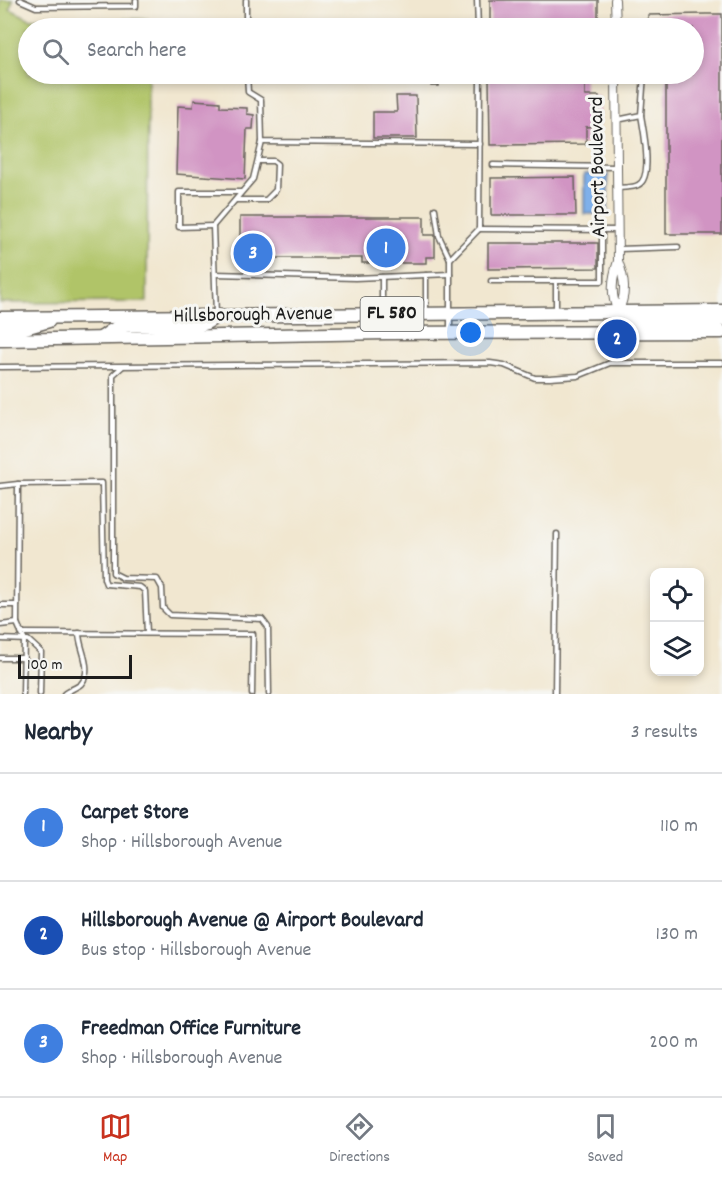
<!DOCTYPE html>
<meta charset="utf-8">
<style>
:root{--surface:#fff;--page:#f2f2f3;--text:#1f2937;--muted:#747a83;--line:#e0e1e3;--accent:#c8321e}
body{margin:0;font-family:Dekko,sans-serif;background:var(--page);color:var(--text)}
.controls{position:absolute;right:18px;bottom:18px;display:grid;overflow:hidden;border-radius:12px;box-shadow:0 3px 9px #0003}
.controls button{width:54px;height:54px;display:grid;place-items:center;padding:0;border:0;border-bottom:2px solid var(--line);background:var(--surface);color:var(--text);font:30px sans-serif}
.scale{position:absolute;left:18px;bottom:15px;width:114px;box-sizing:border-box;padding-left:6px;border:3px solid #1c1c1c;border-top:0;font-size:16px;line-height:21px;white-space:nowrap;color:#1c1c1c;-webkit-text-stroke:4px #f6f6f2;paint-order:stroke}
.you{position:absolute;left:471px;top:333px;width:21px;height:21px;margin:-15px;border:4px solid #fff;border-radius:50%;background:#1a73e8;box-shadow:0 0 0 9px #1a73e833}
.badge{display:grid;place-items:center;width:39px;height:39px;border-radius:50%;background:var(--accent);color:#fff;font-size:20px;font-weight:700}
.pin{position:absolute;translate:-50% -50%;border:3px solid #fff;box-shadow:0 2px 6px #0006}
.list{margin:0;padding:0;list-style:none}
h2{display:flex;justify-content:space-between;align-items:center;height:78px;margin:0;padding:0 24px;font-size:26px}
h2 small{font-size:20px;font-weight:400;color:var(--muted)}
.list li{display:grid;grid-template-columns:39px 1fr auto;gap:18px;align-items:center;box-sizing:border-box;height:108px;padding:0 24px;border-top:2px solid var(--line)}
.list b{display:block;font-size:22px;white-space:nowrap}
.list p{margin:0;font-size:20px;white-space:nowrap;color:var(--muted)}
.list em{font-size:20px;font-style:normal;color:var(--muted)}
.icon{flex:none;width:33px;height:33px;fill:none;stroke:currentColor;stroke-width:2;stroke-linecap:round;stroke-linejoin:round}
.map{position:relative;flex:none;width:722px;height:694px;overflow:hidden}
.search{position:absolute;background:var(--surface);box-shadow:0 3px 9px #0003;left:18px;right:18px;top:18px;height:66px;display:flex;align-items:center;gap:15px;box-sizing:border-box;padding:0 21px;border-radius:33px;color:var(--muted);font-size:22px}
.sheet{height:402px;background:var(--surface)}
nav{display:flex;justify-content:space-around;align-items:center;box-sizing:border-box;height:84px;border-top:2px solid var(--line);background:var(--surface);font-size:16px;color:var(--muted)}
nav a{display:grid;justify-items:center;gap:3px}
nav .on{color:var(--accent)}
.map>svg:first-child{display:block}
.green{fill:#b0c468;stroke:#667042;stroke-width:1.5}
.water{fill:#7fb0ea;stroke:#4e6683;stroke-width:1.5}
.building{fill:#d194c3}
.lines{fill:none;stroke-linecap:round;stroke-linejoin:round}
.lane-casing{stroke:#67635b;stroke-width:7}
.street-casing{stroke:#67635b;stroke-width:10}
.primary-casing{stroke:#67635b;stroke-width:15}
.lane{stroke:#fff;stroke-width:4}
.street{stroke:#fff;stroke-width:8}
.primary{stroke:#fff;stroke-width:12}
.labels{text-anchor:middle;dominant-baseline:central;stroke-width:6;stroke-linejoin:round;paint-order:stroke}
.shield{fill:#f6f6f2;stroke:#5d5d5c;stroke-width:1.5}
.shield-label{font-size:20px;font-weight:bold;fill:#1c1c1c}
.street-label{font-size:21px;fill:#1c1c1c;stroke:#f6f6f2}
</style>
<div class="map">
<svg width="722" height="694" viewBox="0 0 722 694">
<rect width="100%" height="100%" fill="#f6f6f2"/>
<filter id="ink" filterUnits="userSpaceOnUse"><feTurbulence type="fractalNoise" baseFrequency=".0167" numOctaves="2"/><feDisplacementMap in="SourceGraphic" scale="12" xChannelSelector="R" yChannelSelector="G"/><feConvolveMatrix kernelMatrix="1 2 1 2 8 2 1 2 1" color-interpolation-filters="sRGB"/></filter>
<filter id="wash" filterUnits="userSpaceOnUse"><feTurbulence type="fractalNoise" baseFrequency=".008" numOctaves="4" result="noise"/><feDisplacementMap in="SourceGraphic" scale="24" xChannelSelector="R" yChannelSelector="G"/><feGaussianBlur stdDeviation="1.35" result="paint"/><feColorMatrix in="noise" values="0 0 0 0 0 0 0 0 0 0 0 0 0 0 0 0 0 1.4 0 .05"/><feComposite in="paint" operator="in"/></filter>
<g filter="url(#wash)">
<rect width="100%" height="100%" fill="#f1e7d0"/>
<path class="green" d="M0,0h13l-3,9 20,10h118v9h-120v46h120l-1,228 -147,1z"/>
<rect class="water" x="584" y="174" width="24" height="40"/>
<g id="blocks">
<g class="building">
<rect x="490" y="0" width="108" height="28"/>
<path d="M706,14h16v220h-56v-160h27v-46h-45v-13z"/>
<rect x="431" y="74" width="8" height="12"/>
<path d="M585,77v19h14v30l-13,1v17l-96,1 -1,-67z"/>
<path d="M396,96h20l1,42h-44v-26h24z"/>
<path d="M194,100l26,2v5l27,1v6l7,1 -1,14h-6l-2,50 -69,-5 2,-68 15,1z"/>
<path d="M575,177l1,38h-85v-37z"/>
<path d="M240,217h184v18h11v22h-9v6h-64v-5h-122z"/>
<path d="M488,243h110v25l-110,1z"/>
</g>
</g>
</g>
<g filter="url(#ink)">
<use href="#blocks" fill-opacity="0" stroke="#67635b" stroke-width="1.5"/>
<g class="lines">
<g class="lane-casing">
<g id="lane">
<path d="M20,0l16,7 100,-1v-6"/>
<path d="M477,0l1,28"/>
<path d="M246,28v-28"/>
<path d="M247,74l1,18 13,8 1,42 218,2"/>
<path d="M617,120l24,-5 3,-41"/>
<path d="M493,165l124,2"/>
<path d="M619,188c5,-1 14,0 19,-3 16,-7 5,-57 3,-70"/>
<path d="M236,200h30l10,-10 1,-26 -4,-3h-15"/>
<path d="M435,209l4,27 11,23"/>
<path d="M213,226l-34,1v-35h62"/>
<path d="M479,229l139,1"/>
<path d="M619,249l59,-2"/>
<path d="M215,274l140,4 95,-4"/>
<path d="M491,281h65"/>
<path d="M556,309v-28h46v-51"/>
<path d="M426,311v-36"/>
<path d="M382,312v-35"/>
<path d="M216,315l-3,-89 40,-47 9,-37"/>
<path d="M450,332v-73l29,-30 1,-155"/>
<path d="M0,367l490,-4 14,2 31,13h15l28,-2 32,-13h112"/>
<path d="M122,367l-9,8v198l10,5 34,1 5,9 1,20 7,7 92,4 6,8 1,67"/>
<path d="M0,486l18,-2"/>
<path d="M0,605h17"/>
<path d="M0,625l17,-2"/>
<path d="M21,633l232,1 -1,60"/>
<path d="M0,639l28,1 13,12 -1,42"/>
<path d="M0,658h24"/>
<path d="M23,694l1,-55 -7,-16 1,-139 84,-1 2,96 2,5 34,3 5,4 2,42"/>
<path d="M64,694c5,-4 12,-6 17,-10 13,-15 -2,-35 -2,-51"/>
<path d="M555,694l2,-160"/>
</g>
</g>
<g class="street-casing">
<g id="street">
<path d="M615,0l1,28"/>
<path d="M616,74l2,187c-6,18 -8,33 0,51 9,-18 7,-32 0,-51"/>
</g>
</g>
<g class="primary-casing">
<g id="primary">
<path d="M0,318l722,-7"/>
<path d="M0,329l25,-1 24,-7"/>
<path d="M606,331l15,-8 95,-1 6,-3"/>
<path d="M102,337c5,-3 11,-9 17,-10 28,-8 75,12 97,-11"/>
<path d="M0,340l386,-7 336,-1"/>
</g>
</g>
<use href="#lane" class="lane"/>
<use href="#street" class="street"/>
<use href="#primary" class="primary"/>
</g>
</g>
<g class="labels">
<rect class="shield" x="360.5" y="297" width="63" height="34" rx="4.5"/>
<g class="shield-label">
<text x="392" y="314">FL 580</text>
</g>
<g class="street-label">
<text transform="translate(599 167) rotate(-91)">Airport Boulevard</text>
<text transform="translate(253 316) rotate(-1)">Hillsborough Avenue</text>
</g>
</g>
</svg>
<div class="controls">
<button><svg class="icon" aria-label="locate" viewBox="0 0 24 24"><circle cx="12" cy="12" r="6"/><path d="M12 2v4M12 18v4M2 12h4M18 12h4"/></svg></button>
<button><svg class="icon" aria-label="layers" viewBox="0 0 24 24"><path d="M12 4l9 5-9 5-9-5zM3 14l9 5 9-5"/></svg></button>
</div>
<div class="scale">100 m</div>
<div class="you"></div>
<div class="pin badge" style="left:386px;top:248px;background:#3f7fe0">1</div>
<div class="pin badge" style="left:617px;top:339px;background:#1a4fb4">2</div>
<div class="pin badge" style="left:253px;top:253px;background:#3f7fe0">3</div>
<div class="search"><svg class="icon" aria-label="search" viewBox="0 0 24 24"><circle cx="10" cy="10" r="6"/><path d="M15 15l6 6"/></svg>Search here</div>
</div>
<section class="sheet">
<h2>Nearby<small>3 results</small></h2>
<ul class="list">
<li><span class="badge" style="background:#3f7fe0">1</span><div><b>Carpet Store</b><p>Shop · Hillsborough Avenue</p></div><em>110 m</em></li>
<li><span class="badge" style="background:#1a4fb4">2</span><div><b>Hillsborough Avenue @ Airport Boulevard</b><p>Bus stop · Hillsborough Avenue</p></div><em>130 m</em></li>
<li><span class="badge" style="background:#3f7fe0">3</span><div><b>Freedman Office Furniture</b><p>Shop · Hillsborough Avenue</p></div><em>200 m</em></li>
</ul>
</section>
<nav>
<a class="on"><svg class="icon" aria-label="map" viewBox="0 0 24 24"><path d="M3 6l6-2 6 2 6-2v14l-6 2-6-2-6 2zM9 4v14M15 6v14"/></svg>Map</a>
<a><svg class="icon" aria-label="directions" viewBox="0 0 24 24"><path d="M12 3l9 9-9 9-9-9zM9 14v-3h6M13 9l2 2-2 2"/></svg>Directions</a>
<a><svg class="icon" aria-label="saved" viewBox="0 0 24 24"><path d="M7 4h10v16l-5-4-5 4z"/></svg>Saved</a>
</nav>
